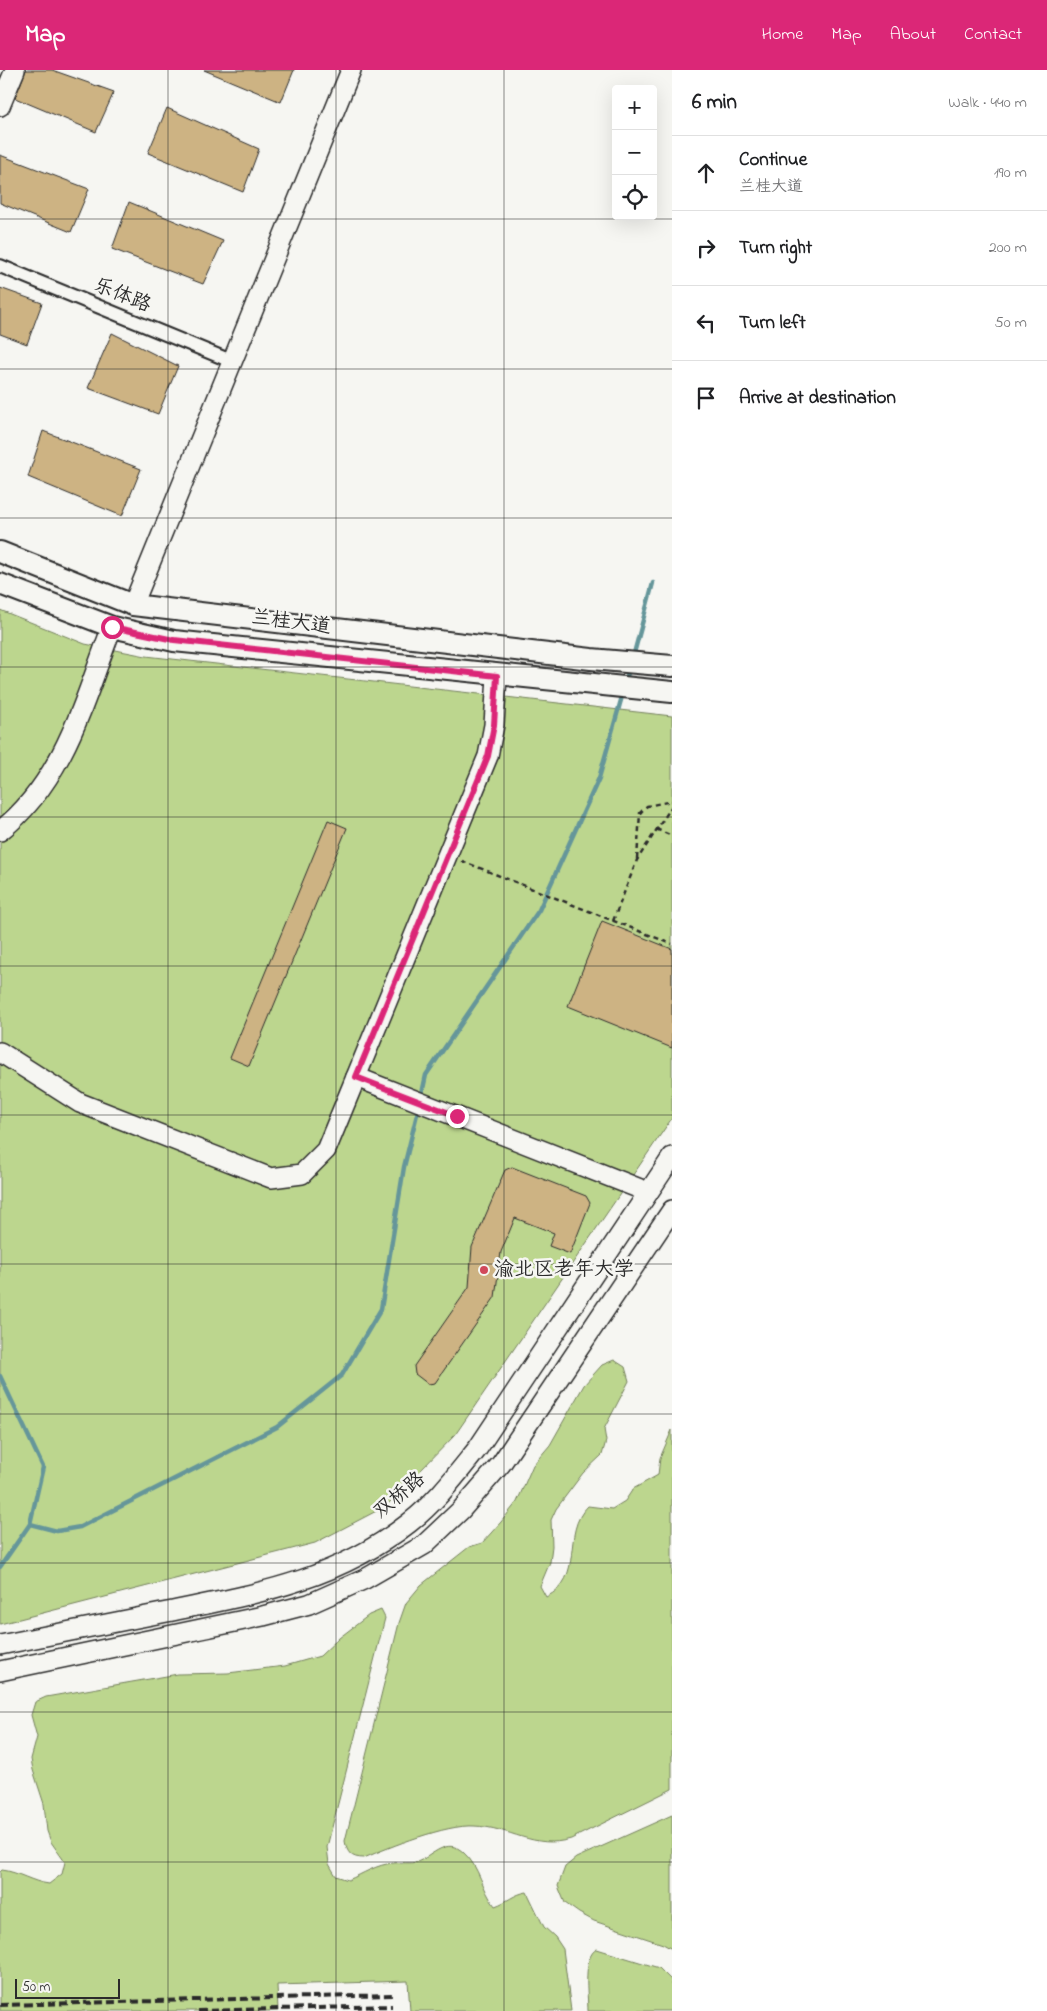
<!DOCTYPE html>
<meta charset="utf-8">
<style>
:root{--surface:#fff;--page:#f2f2f2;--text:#202124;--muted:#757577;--line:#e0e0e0;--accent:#db2777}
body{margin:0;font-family:"Indie Flower","LXGW WenKai TC",sans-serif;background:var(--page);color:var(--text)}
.controls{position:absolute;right:15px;top:15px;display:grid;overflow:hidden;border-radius:5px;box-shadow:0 5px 20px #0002}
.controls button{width:45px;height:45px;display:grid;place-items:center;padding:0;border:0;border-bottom:1px solid var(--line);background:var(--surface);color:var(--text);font:25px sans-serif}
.scale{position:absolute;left:15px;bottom:12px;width:105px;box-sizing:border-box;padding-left:5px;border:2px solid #2b2b2b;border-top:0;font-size:14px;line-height:18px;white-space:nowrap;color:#2b2b2b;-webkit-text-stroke:4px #f6f6f2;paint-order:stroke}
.stop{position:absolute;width:15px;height:15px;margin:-11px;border:4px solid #db2777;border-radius:50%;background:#fff}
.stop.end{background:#db2777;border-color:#fff;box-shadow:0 1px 5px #0008}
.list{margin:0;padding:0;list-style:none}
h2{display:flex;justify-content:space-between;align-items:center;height:65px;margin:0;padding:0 20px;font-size:21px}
h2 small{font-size:16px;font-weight:400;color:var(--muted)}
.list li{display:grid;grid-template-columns:32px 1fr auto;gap:15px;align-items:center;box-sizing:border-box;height:75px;padding:0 20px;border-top:1px solid var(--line)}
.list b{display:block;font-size:19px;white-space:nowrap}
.list p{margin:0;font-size:16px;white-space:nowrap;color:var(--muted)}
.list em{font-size:16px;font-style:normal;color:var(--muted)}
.icon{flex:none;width:28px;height:28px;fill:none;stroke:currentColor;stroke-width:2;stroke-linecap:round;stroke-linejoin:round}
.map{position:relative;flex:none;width:672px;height:1941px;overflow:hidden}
header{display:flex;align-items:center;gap:30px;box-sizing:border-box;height:70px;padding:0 25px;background:var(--accent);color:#fff}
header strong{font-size:24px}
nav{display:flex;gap:28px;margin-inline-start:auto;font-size:18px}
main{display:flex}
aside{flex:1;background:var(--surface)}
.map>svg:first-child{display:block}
.green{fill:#bcd68e;stroke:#74805c}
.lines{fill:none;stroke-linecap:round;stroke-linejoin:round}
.stream{stroke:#65969a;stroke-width:4.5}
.building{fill:#cdb383;stroke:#2b2b2b}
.street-casing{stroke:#2b2b2b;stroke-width:16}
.secondary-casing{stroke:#2b2b2b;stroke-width:22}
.primary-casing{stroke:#2b2b2b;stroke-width:24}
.path{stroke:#2b2b2b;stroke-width:2.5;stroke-dasharray:5 4;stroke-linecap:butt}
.street{stroke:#f6f6f2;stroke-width:12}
.secondary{stroke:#f6f6f2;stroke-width:19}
.primary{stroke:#f6f6f2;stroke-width:20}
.rail{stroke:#2b2b2b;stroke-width:4;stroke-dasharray:8 4;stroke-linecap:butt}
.route{stroke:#db2777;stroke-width:6}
.grid{fill:none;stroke:#2b2b2b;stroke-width:1;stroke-opacity:0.55}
.poi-dot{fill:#d1495b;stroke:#f6f6f2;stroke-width:2}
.labels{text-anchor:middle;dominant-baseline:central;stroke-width:5;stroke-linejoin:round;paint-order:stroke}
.street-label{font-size:20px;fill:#2b2b2b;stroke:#f6f6f2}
.poi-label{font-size:20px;fill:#2b2b2b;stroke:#f6f6f2;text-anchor:start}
</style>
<header>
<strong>Map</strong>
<nav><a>Home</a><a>Map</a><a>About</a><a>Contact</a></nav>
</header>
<main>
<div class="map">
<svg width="672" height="1941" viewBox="0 0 672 1941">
<rect width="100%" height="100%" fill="#f6f6f2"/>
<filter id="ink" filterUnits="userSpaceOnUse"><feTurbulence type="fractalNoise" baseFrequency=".02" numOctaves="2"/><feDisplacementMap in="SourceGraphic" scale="10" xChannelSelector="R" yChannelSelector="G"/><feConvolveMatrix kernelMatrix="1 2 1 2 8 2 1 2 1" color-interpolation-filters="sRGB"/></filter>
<g filter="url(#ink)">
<g class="green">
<path d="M0,540l85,34 61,12 526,60v402l-217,317 -69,71 -71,37 -315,81z"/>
<path d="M614,1290l11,7 4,14 -25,48 2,12 -4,14 -19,18 -27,36 -5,11 1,26 -2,16 -10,24 6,11c40,-19 14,-64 42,-91l24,3 13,-8 8,-12 25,-14 2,-17 12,-28v359l-101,50c-37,11 -61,-12 -97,-13 -27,-2 -85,21 -110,32 -13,0 -17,-5 -19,-17l54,-218 7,-20 15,-18 48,-38 13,-4 19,-21 16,-20 16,-37 17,-20 34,-60 18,-20z"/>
<path d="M381,1540l4,8 -58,229 2,17 7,12 12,4c15,-6 29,-16 46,-17 8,-1 15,1 23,-1 16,-6 30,-26 47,-9 16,14 18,37 31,53 12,-4 19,-12 32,-14l17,35 11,10 8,12 8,62h-161l-2,-30 -131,4 1,26h-278v-139l2,-2c17,2 30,12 47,14l13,-10 3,-12 -14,-20 -4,-11 -3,-27 -11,-34 -2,-11 6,-22 -6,-22 4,-13 11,-5 132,-23 50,-1 57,-7 35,-10 19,-18 30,-23z"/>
<path d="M672,1745v134l-9,-5 -69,-23 -15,-8 -14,-10 -7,-17 7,-19 11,-9z"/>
<path d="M597,1879l62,19 13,13v30h-84c0,-16 -6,-55 9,-62z"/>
</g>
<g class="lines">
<g class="stream">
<path d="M633,587l20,-74"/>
<path d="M625,613l5,-17"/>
<path d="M421,1028l5,-23 113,-165 60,-132 24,-85"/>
<path d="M0,1306l43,91 -13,57 -30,43"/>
<path d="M30,1454l27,7 23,-4 197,-100 65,-52 39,-66 23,-142 15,-61"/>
</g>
</g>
<g class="building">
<path d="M26,0h26l62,22 -18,40 -81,-34z"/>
<path d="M204,0h90l-13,32z"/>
<path d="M167,38l92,41 -16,43 -95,-39z"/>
<path d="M0,85l89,34 -18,43 -71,-29z"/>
<path d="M129,132l94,39 -20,43 -91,-35z"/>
<path d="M0,218l42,15 -15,41 -27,-10z"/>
<path d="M112,263l66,33 -20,48 -70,-26z"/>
<path d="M43,361l98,38 -19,47 -94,-39z"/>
<path d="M328,750l19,8 -98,238 -19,-8z"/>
<path d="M602,851l70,28v99l-104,-42z"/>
<path d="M512,1097l74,29 4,7 -20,51 -21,-8 5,-13 -39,-15 -14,34 -6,45 -60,86 -7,1 -13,-10 -1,-8 55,-79 3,-40 33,-77z"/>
</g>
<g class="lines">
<g class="street-casing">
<path id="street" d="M0,196l231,95"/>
</g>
<g class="secondary-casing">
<g id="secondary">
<path d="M0,36l15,-36"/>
<path d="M133,535l218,-535"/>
<path d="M0,761c64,-50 84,-131 112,-204"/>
<path d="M0,982l80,51 191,75 31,-4 24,-24 162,-394 6,-31 3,-49"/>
<path d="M356,1007l292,115"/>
<path d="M0,1575c56,-11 111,-22 167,-33 89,-18 168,-31 242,-89 27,-21 48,-49 69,-75l194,-291"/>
<path d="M0,1601l263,-55 46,-12 56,-25 59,-34 37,-35 40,-46 171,-254"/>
</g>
</g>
<g class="primary-casing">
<g id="primary">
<path d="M0,482l133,53 458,54 81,7"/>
<path d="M0,514l112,43 62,14 498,51"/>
</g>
</g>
<g class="path">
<path d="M656,759l16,7"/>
<path d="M637,789l3,-46 7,-7 25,-5"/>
<path d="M462,791l210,83"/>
<path d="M613,851l24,-61 35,-54"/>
</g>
<use href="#street" class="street"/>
<use href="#secondary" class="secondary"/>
<use href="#primary" class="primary"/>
<g class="rail">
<path d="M0,1935l393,-10"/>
<path d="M198,1941l194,-5"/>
</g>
</g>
</g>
<g class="lines" filter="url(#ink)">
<path class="route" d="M112,557l62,13 323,36 -3,49 -6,31 -132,321 101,39"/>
</g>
<path class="grid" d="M168,0v1941M336,0v1941M504,0v1941M0,149h672M0,299h672M0,448h672M0,597h672M0,747h672M0,896h672M0,1045h672M0,1194h672M0,1344h672M0,1493h672M0,1642h672M0,1792h672"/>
<circle class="poi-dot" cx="484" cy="1200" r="5"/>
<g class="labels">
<g class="street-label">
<text transform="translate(122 226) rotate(22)">乐体路</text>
<text transform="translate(291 553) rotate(7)">兰桂大道</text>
<text transform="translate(400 1426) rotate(-40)">双桥路</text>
</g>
<g class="poi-label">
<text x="494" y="1200">渝北区老年大学</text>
</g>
</g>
</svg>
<div class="controls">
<button>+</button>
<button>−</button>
<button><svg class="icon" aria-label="locate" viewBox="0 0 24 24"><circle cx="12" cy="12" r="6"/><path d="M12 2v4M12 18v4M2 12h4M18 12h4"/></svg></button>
</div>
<div class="scale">50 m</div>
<div class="stop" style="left:112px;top:557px"></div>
<div class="stop end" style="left:457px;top:1046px"></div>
</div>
<aside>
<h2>6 min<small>Walk · 440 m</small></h2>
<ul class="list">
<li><svg class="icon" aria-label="ahead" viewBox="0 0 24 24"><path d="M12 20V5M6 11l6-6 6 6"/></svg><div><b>Continue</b><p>兰桂大道</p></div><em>190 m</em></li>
<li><svg class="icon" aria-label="right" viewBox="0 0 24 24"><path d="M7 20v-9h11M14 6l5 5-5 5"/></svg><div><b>Turn right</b></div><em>200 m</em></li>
<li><svg class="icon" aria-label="left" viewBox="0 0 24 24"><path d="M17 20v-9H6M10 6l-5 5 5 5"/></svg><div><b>Turn left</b></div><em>50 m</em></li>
<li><svg class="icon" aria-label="arrive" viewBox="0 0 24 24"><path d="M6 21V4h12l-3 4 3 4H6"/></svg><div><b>Arrive at destination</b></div></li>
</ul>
</aside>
</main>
